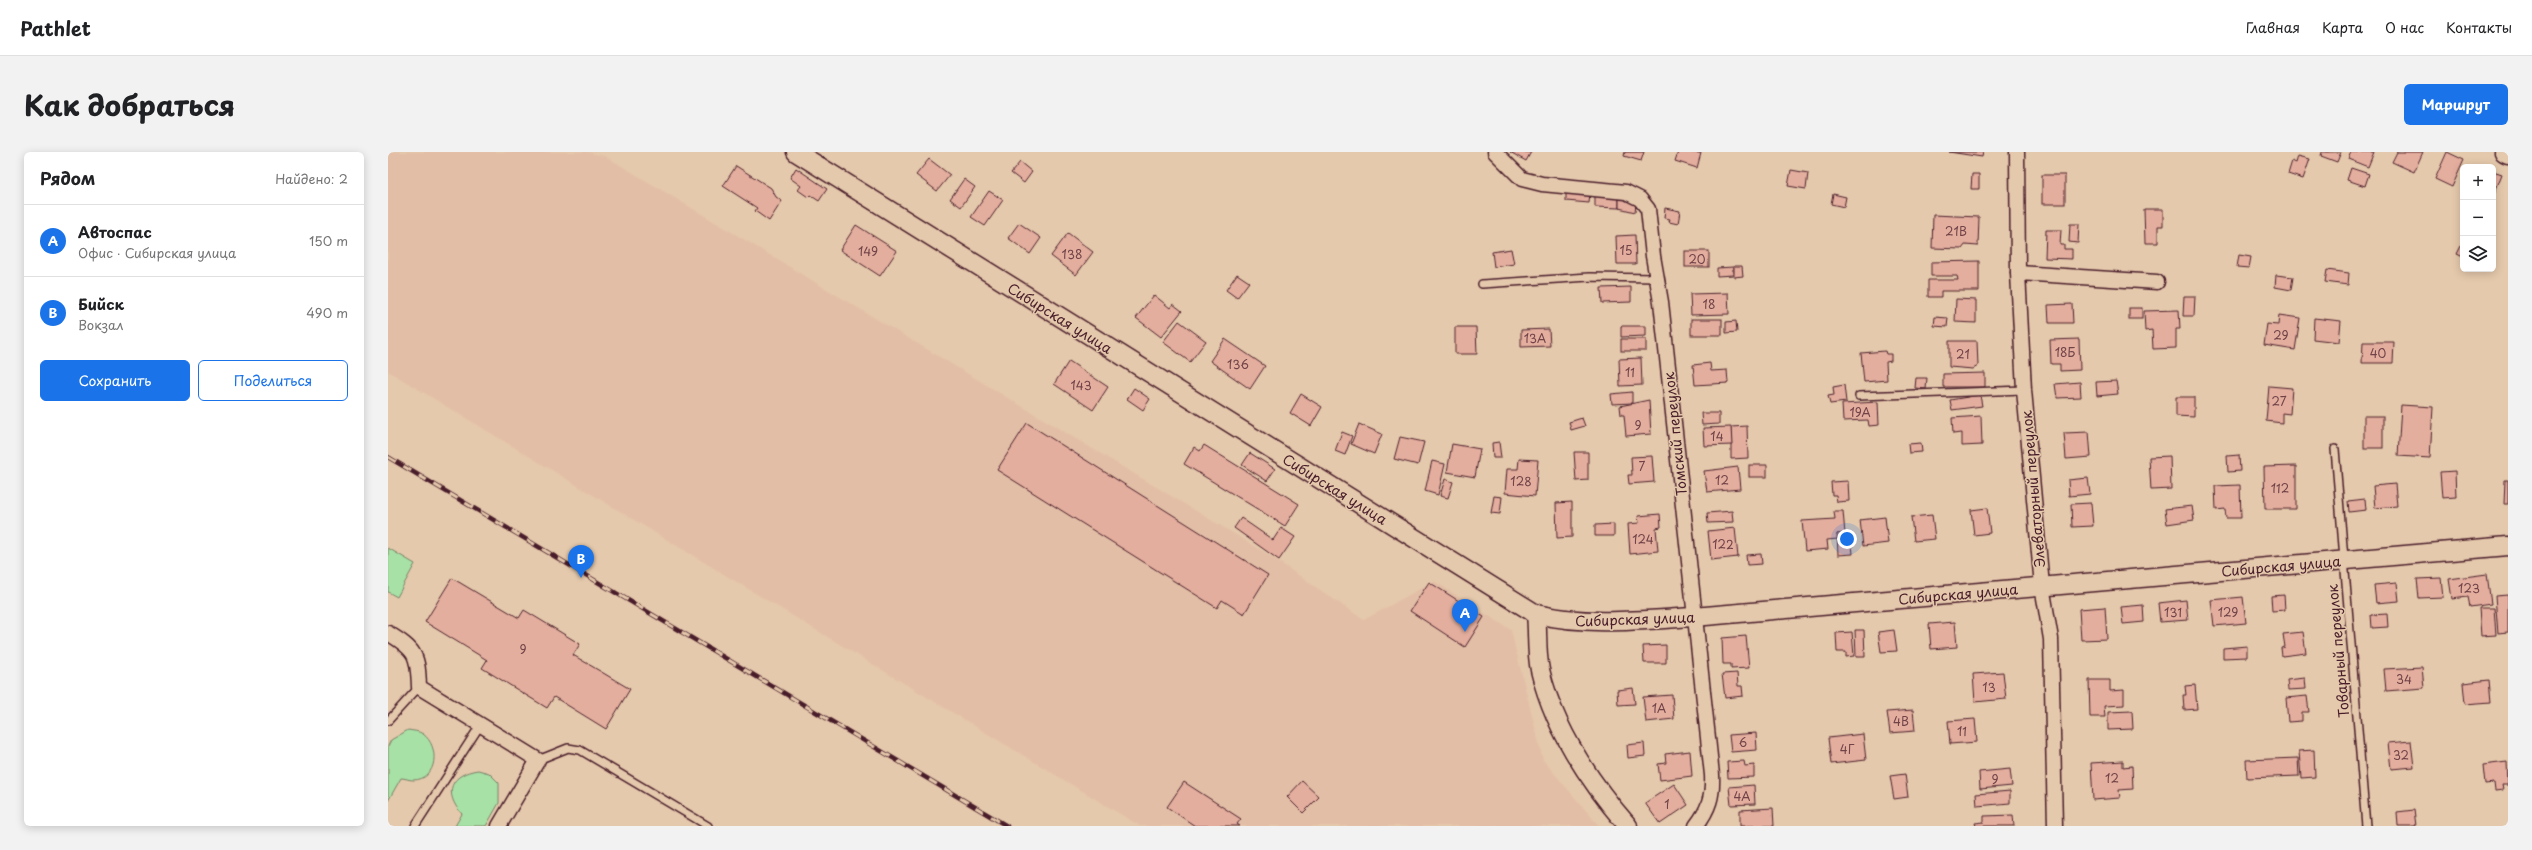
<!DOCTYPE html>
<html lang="ru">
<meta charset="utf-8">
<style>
:root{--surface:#fff;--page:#f2f2f2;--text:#202124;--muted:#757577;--line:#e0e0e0;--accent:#1a73e8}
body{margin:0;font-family:"Playpen Sans",sans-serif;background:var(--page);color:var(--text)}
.controls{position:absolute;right:12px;top:12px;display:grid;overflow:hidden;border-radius:6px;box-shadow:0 2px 10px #0003}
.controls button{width:36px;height:36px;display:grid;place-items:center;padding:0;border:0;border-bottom:1px solid var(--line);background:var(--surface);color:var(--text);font:20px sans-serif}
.you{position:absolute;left:1459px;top:387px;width:14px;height:14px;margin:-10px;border:3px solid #fff;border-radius:50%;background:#1a73e8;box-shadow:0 0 0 6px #1a73e833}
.badge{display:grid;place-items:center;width:26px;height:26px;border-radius:50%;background:var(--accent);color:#fff;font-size:13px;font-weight:700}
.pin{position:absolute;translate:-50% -33px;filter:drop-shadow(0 1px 2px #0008)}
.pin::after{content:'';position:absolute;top:21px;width:14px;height:12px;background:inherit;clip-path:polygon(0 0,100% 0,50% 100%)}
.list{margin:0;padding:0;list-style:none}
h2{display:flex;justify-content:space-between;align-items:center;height:52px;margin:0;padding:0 16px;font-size:17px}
h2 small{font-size:13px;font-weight:400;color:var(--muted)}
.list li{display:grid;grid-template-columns:26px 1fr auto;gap:12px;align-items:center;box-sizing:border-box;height:72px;padding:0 16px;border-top:1px solid var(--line)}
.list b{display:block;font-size:15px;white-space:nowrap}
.list p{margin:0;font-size:13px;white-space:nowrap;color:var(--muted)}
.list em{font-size:13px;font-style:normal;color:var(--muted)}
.actions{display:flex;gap:8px;padding:12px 16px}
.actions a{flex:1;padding:9px 0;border:1px solid var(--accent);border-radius:6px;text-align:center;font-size:14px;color:var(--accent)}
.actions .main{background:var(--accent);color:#fff}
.icon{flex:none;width:22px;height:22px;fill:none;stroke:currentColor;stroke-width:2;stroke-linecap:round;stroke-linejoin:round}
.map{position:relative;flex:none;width:2120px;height:674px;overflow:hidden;border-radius:6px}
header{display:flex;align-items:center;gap:24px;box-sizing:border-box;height:56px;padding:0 20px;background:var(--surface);border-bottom:1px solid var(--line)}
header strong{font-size:19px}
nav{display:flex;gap:22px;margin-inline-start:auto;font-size:14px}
.intro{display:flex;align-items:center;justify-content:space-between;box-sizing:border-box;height:96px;padding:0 24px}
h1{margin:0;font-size:28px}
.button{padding:10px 18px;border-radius:6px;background:var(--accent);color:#fff;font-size:14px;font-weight:700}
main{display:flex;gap:24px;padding:0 24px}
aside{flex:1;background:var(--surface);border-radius:6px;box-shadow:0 2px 10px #0003}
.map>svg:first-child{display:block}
.built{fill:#e2bea6}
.green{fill:#a7e1a5;stroke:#788068}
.building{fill:#e4ae9e;stroke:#4a1f2b}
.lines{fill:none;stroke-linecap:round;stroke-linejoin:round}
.service-casing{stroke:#4a1f2b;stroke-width:10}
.minor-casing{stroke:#4a1f2b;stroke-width:17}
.tertiary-casing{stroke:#4a1f2b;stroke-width:21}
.service{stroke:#e5c9ac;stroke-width:7}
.minor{stroke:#e5c9ac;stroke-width:14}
.tertiary{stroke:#e5c9ac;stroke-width:18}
.rail-casing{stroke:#4a1f2b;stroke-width:4.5}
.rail{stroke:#e5c9ac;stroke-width:3;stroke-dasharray:9;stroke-linecap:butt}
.labels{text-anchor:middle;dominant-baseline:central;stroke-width:3;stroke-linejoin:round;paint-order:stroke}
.number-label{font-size:12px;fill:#704348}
.street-label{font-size:14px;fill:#4a1f2b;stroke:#e5c9ac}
</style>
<header>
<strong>Pathlet</strong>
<nav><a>Главная</a><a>Карта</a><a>О нас</a><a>Контакты</a></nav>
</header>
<div class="intro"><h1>Как добраться</h1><a class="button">Маршрут</a></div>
<main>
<aside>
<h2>Рядом<small>Найдено: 2</small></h2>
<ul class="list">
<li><span class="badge">A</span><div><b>Автоспас</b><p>Офис · Сибирская улица</p></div><em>150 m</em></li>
<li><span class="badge">B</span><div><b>Бийск</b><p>Вокзал</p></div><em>490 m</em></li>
</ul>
<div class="actions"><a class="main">Сохранить</a><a>Поделиться</a></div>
</aside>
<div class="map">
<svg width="2120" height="674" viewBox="0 0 2120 674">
<rect width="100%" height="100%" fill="#e5c9ac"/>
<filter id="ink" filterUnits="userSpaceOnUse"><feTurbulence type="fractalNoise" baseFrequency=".025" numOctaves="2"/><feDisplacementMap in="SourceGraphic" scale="8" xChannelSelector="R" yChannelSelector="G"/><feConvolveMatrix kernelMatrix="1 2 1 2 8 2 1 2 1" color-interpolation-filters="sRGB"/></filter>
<g filter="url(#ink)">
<path class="built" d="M0,0h199l18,4 661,397 98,67 70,-39 77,49 32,130 56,66h-459l-752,-455z"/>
<g class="green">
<path d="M0,396l27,16 -18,33 -9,-5z"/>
<path d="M20,578c5,1 11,1 15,4 17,12 15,46 -10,46 -4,0 -8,-2 -12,-2l-13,23v-55l3,-6z"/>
<path d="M90,618l11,3 10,10v20l-13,23h-31l7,-12c-19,-21 -12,-40 16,-44z"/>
</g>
<g class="building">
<path d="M1122,0h21l-5,9z"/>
<path d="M1237,0h19l-3,9 -17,-5z"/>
<path d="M1290,0l23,1 -4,15 -22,-7z"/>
<path d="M1561,0h34l-1,5z"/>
<path d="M1934,0h19l-4,10 -16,-6z"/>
<path d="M1963,0h23l-6,15 -20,-8z"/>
<path d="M2009,0h26l-9,20 -22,-10z"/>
<path d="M2059,0l17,8 -12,27 -17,-8z"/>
<path d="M1910,4l12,3 -7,20 -15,-5 4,-13 4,2z"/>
<path d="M541,7l21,16 -13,16 -21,-16z"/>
<path d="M632,10l12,10 -8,11 -13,-10z"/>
<path d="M348,14l35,22 5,9 6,4 -13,20 -14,-10 2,-3 -34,-22z"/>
<path d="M408,16l31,21 -8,12 -9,-6 -2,2 -10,-7 3,-4 -11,-8z"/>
<path d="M1963,16l18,6 -4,12 -18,-6z"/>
<path d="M1403,18l17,3 -2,16 -18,-3z"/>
<path d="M2105,19l9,3 -9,23z"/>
<path d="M1584,22h7v15h-8z"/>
<rect x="1654" y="23" width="23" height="29"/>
<path d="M576,27l11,8 -14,20 -11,-8z"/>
<path d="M601,39l14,9 -18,26 -14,-9z"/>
<path d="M1178,39l24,2 -1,10 -23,-2z"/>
<path d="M1445,42l13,3 -2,10 -13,-3z"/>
<path d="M1207,44l24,1v11l-24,-1z"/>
<path d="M1231,45l17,6 -1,9 -16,-4z"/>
<path d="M1277,56l15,3 -2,13 -9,-2 1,-3 -6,-1z"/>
<path d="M1756,57h19v17h-5v17h-13z"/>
<path d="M1545,63l46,2 -1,29 -13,-1 -3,4 -30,-1z"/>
<path d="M631,71l22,15 -11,16 -22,-16z"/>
<path d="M1682,72h9l-1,19 -9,-1z"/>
<path d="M468,73l41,26 -17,25 -40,-26z"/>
<path d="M1658,78h15l-1,15h4v4h8v10l-27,-1z"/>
<path d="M680,81l25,19 -17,23 -25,-19z"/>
<path d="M1247,83l1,29h-19l-1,-28z"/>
<path d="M2075,90v15l-6,-3z"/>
<path d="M1123,97l3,15 -20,3 -2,-15z"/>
<rect x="1297" y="99" width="24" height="16"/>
<path d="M1851,103l12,2 -2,11 -12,-1z"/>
<path d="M1591,109v30h-38v6h-13v-17h30l-1,-4h-26v-14z"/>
<path d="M1346,114h8l1,10 -9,1z"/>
<path d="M1345,115v8l-16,1v-8z"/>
<path d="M1939,118l22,3 -1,12 -23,-3z"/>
<path d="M849,122l12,8 -12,16 -11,-8z"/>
<path d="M1888,123l17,2 -2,13 -16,-3z"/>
<path d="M1243,135v15l-29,1 -1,-15z"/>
<path d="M1340,141l1,21 -38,1 -1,-21z"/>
<path d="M766,143l16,13 3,-4 9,7 -21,26 -25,-19z"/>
<path d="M1796,144h11l-1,20h-11z"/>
<path d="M1568,147l20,1v23l-21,-1z"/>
<path d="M1684,152l1,19h-24l-1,-18z"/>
<rect x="1741" y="156" width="13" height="11"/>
<path d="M1791,158l1,19h-4v19l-23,1 -1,-19 -7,1 -1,-20z"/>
<path d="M1891,163l21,3 -5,32 -31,-5 3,-21 11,1z"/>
<path d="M1547,165l13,1 -1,9 -13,-1z"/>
<path d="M1926,166l27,3 -2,21 -26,-3z"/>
<rect x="1303" y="167" width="31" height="16"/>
<path d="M791,169l27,20 -16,21 -27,-20z"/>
<path d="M1348,169l1,11 -11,1v-11z"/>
<path d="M1233,174h25v10l-25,1z"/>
<path d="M1067,175h21l1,27h-22z"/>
<path d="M1161,177l1,17 -29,1v-17z"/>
<path d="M837,187l40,27 -15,23 -40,-28z"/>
<rect x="1233" y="187" width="25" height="12"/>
<path d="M1691,187l1,31 -20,1v-7h-9l-1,-24z"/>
<path d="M1561,189h28l1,25 -5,3 -24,-2z"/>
<path d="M1975,190h31l-1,21h-31z"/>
<path d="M1497,199l1,3h5v7l-5,1 1,18 -23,2 -3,-29z"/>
<path d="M1253,206l1,27 -22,1 -1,-27z"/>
<path d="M681,209l39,26 -15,23 -39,-26z"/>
<path d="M1322,211l1,8 16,-1 1,13 -33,2 -2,-20z"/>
<path d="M1597,221v14h-42v-13z"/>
<path d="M1528,226h11l-1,11 -11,-1z"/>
<path d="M1728,229l2,13 -21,2 -1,-14z"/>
<path d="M1692,230l1,15 -24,1 -2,-14z"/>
<path d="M1456,233l2,17 -16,2 -2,-8 6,-1 -1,-8z"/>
<path d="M1881,234l23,2 -2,26 -8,-1v10l-16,-2z"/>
<path d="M746,236l16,11 -7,11 -16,-11z"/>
<path d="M1244,240v11l-20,1 -1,-10z"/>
<path d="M913,242l21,13 -11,19 -21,-13z"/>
<path d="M1592,243l2,11 -30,4 -2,-10z"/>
<path d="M1788,245h18v20l-18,-1z"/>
<path d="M1261,248l2,34 -25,2 -2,-21h-3l-1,-9z"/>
<path d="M1490,250l1,23 -10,1 -1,-6 -25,1 -1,-17z"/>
<path d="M2013,253l32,2 -3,51 -32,-2z"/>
<path d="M1313,261h18v11l-17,1z"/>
<path d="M1593,264l1,29 -20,1v-13l-9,1 -1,-16z"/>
<rect x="1976" y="264" width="19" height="32"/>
<path d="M1194,266l3,8 -14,4 -2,-8z"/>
<path d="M639,271l241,152 -24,39 -22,-14 -5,8 -220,-138z"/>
<path d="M971,272l23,10 -8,20 -23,-10z"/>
<path d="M1359,274l1,32 -17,1v-32z"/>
<path d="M1343,275l1,18 -28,1 -1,-18z"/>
<path d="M954,280l10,4 -7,19 -10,-4z"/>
<path d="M1701,280l2,25 -25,2 -2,-26z"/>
<path d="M1012,285l24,5 -6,23 -24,-6z"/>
<path d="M1111,290l2,16h-8l-1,-15z"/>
<path d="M1533,291l1,9 -13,1 -1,-9z"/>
<path d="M1064,292l28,5 -5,28 -28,-5z"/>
<path d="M816,293l95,59 -14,22 -101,-62 10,-17 6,4z"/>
<path d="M1186,300h14v28l-12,1z"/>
<path d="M862,301l25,16 -8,12 -25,-16z"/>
<path d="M1851,303l1,16 -12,1 -1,-16z"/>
<path d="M1264,304l2,26 -25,2 -1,-9h4l-1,-18z"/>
<path d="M1782,304l1,33 -20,1 -2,-33z"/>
<path d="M1131,307l19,1 -3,36 -30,-3 2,-24h11z"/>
<path d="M1044,309l13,3 -7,31 -13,-4z"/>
<rect x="1361" y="313" width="18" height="12"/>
<path d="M1908,314v43h-31l-1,-42z"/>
<path d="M1350,315l2,22 -33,3 -3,-21z"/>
<path d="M2067,319l1,26 -14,1 -2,-26z"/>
<path d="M1700,326l2,16 -21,2 -1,-16z"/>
<path d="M1057,327l8,3 -5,16 -8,-2z"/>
<path d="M2117,328h3v24h-4z"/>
<path d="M1460,329l1,20 -12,1 -1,-7h-4l-1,-13z"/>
<path d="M2007,332l2,22 -22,2 -2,-22z"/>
<path d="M1852,333l1,33h-15l-1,-9 -9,1 -1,-24z"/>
<path d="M1106,344l8,1 -2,17 -9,-1z"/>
<path d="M1977,347l1,11 -17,2 -1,-11z"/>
<path d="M1184,350v35l-15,1 -1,-35z"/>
<path d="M1703,351l2,23 -21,1 -1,-23z"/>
<path d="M1804,354l2,14 -27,4 -2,-15z"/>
<path d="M1599,356l3,25 -16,2 -3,-25z"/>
<path d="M1344,359l1,11 -25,1 -1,-10z"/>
<path d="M1446,359h9l2,23h-8l1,5 -11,1 1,9 -23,2 -3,-30 33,-2z"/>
<path d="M1272,362l1,13 -5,1 2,23 -28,3 -2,-30 11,-1 -1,-7z"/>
<path d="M1544,363l3,24 -21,2 -3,-24z"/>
<path d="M1497,365l3,26 -25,3 -3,-26z"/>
<path d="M853,366l32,22 8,-12 14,9 -16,23 -45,-32z"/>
<path d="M1226,372v12h-19v-11z"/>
<path d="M1347,376l3,29 -27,3 -3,-29z"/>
<path d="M1463,381l2,21 -15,1 -1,-21z"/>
<path d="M1373,402l1,10 -15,1 -1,-10z"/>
<path d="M2099,422l4,30 -21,3 -2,-10 -16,2 -3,-20z"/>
<path d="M64,426l67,40 5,-8 56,34 -7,11 57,34 -24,40 -52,-32 -7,11 -65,-40 5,-8 -62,-38z"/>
<path d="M2053,426l2,19 -24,1 -2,-19z"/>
<path d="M1041,430l55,35 -19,30 -55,-36z"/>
<path d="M2009,431l2,18 -23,2 -2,-18z"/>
<path d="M1896,443l1,15 -13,1 -1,-15z"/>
<path d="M2120,443v37l-10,1 -3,-37z"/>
<path d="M1855,445l3,26 -32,3 -3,-26z"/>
<path d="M1798,448l2,20 -28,2 -2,-19z"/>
<path d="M1755,453l1,17 -21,2 -2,-17z"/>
<path d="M1717,455l2,32 -26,1 -2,-31z"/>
<path d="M2091,456h15l2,27 -15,1z"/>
<path d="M1999,462l1,13 -16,1 -1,-13z"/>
<path d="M1567,470l2,25 -26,2 -2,-25z"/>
<path d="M1467,478h9l1,27h-9z"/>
<path d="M1506,478l3,21 -16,1 -3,-20z"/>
<path d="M1464,480l2,24 -8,1v-5h-9l-1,-19z"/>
<path d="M1915,480l3,21 -24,3 -1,-8 4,-1 -2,-13z"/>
<path d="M1358,484l3,32 -18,1v-5h-8l-1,-26z"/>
<path d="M1278,493v18h-22l-1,-17z"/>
<path d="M1859,494v11l-24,1v-10z"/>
<path d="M2034,515l2,21 -38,3 -2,-22z"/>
<path d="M1615,520l3,27 -31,3 -2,-28z"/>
<path d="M1349,521l1,13h4l1,10 -18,2 -3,-24z"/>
<path d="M1917,526l1,11 -18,1 -1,-10z"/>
<path d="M1701,528h21v11l14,-1v15l-20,1 1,11h-15z"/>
<path d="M2101,528l2,22 -26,2 -2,-21z"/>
<path d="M1807,533l2,24 -13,1 -1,-15h3l-1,-9z"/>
<path d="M1245,536l2,16 -17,1 -1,-15z"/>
<path d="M1284,543l2,24 -28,3 -3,-25z"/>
<path d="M1919,544l2,16h-7v9l-14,1 -2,-24z"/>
<path d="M1525,558l2,21 -25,2 -3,-21z"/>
<path d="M1744,559l1,18 -25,1v-18z"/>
<path d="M1587,567l2,23 -27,2 -2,-23z"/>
<path d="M1368,581l1,17 -26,2 -2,-17z"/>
<path d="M1475,582l3,26 -35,4 -3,-26z"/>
<path d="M2023,589l3,26 -23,2 -3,-26z"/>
<path d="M1256,591l1,13 -17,2 -1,-13z"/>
<path d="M1926,598l1,27 -14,1 -2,-27z"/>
<path d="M1302,599l2,25 -32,4 -2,-16 8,-1 -1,-9z"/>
<path d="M1910,606l1,18 -52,2 -1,-18z"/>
<path d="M1356,609l1,5 9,-1v12l-26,1 -1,-16z"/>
<path d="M1735,609v6l9,-1 1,23 -14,1 1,8 -27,2 -2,-37z"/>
<path d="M2119,610l1,23h-6l1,5 -8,1 -1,-8 -9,1 -2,-19z"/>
<path d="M1622,617l2,17 -32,3 -1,-17z"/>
<path d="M1517,622l3,23 -14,2 -4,-23z"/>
<path d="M914,629l17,16 -16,16 -16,-16z"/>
<path d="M796,630l57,37 -4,5 3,2h-45l-28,-19z"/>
<path d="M1286,632l14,21 -28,19 -15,-21z"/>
<path d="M1366,633l1,19 -24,1 -2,-18z"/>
<path d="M1622,639v12l-33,3 -1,-12z"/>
<path d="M1385,656l1,18h-34v-16z"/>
<path d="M2026,658l2,16h-18l-1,-14z"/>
<path d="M1625,663l1,11h-38l-1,-3 9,-1v-6z"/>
</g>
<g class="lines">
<g class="service-casing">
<g id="service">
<path d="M1094,132l107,-7 68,1"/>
<path d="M1471,244l165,-6"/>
<path d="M1947,297l31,377"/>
<path d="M0,569l31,-34"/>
<path d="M150,608l30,-12 12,2 128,76"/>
<path d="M27,674l66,-102"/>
</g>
</g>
<g class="minor-casing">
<g id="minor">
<path d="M1107,0l27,27 20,5 84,8 14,7 8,10 5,47 8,46 51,473c1,21 -3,34 -16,51"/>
<path d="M1629,0l1,121 6,117 18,196 9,53 4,187"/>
<path d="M1630,121l139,9"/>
<path d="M0,481c28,17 30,22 31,54l119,73 -39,66"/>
</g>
</g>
<g class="tertiary-casing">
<g id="tertiary">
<path d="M408,0l740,462c52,12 105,6 158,3l814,-71"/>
<path d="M2116,0l4,2"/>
<path d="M1148,462c2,18 0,38 4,56 14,59 49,111 88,156"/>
</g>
</g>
<use href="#service" class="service"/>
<use href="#minor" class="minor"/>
<use href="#tertiary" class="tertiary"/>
<g class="rail-casing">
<path id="rail" d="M0,305l619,369"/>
</g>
<use href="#rail" class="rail"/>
</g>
</g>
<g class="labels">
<g class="number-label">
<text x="1568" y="79">21В</text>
<text x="1238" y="98">15</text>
<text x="480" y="99">149</text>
<text x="684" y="102">138</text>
<text x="1309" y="107">20</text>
<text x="1321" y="152">18</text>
<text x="1893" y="183">29</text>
<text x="1147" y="186">13А</text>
<text x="1677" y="200">18Б</text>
<text x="1990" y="201">40</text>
<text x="1575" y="202">21</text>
<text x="850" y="212">136</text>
<text x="1242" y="220">11</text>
<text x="693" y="233">143</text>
<text x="1891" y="249">27</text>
<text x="1472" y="260">19А</text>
<text x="1250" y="273">9</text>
<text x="1329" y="284">14</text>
<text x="1254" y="314">7</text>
<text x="1334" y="328">12</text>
<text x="1133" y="329">128</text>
<text x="1892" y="336">112</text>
<text x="1255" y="387">124</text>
<text x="1335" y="392">122</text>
<text x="2081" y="436">123</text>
<text x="1785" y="460">131</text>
<text x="1840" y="460">129</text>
<text x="135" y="497">9</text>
<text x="2016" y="527">34</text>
<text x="1601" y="535">13</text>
<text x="1271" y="556">1А</text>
<text x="1513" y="569">4В</text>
<text x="1574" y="579">11</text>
<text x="1355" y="590">6</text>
<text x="1459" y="597">4Г</text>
<text x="2013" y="603">32</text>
<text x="1724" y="626">12</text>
<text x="1607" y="627">9</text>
<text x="1354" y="644">4А</text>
<text x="1279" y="652">1</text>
</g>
<g class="street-label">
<text transform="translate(672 166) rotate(32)">Сибирская улица</text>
<text transform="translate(1287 282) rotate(-96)">Томский переулок</text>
<text transform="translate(947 337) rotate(32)">Сибирская улица</text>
<text transform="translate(1645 337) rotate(-95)">Элеваторный переулок</text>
<text transform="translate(1893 414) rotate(-5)">Сибирская улица</text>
<text transform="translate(1570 442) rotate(-5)">Сибирская улица</text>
<text transform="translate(1247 467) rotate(-2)">Сибирская улица</text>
<text transform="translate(1950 499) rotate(-95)">Товарный переулок</text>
</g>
</g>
</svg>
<div class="controls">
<button>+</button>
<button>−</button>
<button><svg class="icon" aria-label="layers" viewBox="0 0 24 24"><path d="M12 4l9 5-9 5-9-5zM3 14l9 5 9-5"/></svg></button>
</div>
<div class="you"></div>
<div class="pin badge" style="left:1077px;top:480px">A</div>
<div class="pin badge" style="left:193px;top:426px">B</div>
</div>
</main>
